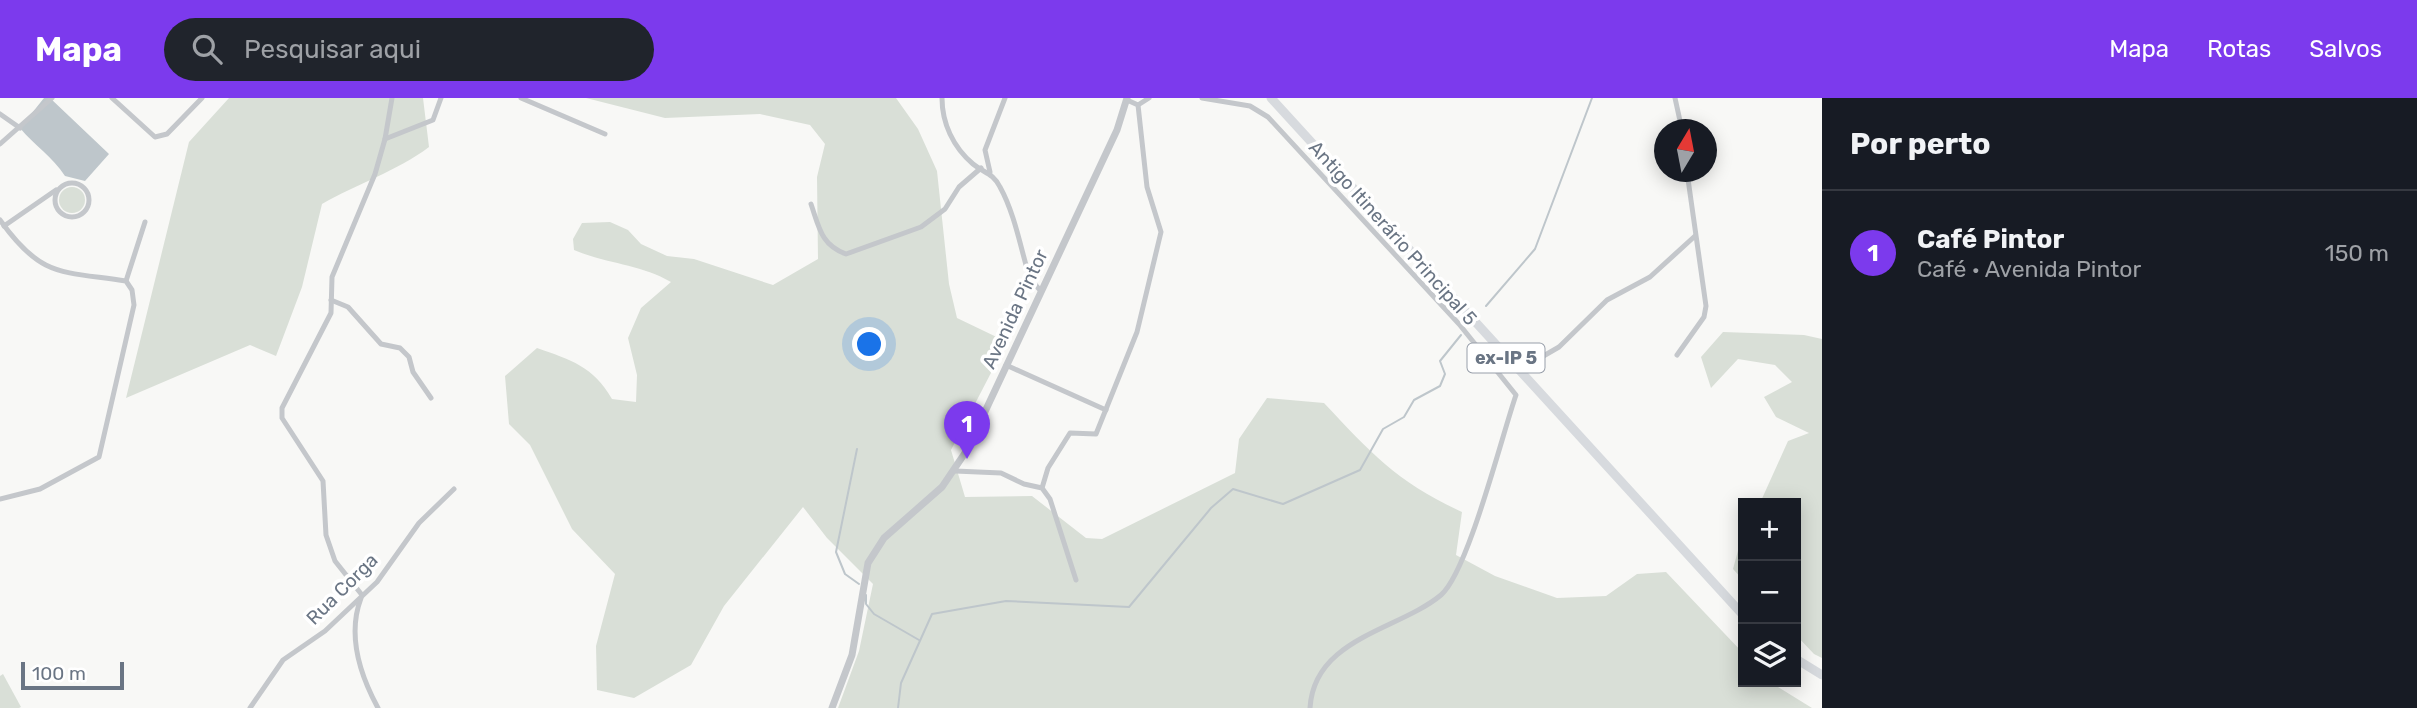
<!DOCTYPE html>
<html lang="pt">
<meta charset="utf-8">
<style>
:root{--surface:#171b24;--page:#20242c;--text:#f1f3f6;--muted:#9ea1a6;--line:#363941;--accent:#7c3aed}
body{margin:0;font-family:Rubik,sans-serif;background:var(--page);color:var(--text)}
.controls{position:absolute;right:21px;bottom:21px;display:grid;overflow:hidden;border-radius:0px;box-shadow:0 4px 18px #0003}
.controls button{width:63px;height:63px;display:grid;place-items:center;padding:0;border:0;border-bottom:2px solid var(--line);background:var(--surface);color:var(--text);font:35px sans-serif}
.compass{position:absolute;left:1654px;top:21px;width:63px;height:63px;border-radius:50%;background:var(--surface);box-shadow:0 4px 18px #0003;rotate:10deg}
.scale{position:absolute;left:21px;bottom:18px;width:103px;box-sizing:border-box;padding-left:7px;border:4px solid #6a7584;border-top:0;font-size:19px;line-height:24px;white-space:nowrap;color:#6a7584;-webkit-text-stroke:5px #fff;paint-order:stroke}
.you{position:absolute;left:870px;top:247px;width:24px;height:24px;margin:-18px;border:5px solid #fff;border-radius:50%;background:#1a73e8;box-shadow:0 0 0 10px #1a73e833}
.badge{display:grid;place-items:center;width:46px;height:46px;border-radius:50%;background:var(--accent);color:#fff;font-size:23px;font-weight:700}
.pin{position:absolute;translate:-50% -58px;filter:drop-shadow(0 2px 4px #0008)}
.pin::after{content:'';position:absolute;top:37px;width:24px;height:21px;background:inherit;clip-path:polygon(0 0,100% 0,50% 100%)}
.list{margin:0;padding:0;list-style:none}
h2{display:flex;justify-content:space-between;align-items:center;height:91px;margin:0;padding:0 28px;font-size:30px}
h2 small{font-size:23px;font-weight:400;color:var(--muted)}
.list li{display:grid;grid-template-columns:46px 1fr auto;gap:21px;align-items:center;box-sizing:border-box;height:126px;padding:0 28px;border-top:2px solid var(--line)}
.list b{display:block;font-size:26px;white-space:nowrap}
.list p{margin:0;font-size:23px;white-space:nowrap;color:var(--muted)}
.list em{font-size:23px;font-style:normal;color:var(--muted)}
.icon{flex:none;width:38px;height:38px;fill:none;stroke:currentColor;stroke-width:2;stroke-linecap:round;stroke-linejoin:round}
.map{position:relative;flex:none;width:1822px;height:610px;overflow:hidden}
header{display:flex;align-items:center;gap:42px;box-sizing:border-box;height:98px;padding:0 35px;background:var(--accent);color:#fff}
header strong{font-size:33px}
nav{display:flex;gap:38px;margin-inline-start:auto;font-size:24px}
.search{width:490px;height:63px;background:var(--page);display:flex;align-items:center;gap:18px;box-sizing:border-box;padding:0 24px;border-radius:38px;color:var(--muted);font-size:26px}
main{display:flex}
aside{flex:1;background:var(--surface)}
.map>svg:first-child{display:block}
.green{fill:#d9dfd7}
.water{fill:#bec6cb}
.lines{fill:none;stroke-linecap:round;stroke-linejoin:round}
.stream{stroke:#bec6cb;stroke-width:2}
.minor{stroke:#c4c7cb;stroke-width:5}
.tertiary{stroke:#c4c7cb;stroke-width:7}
.trunk{stroke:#d7dade;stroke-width:9}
.labels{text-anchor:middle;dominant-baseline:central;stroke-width:7;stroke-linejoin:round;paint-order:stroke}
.shield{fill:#fff;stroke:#979ea9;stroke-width:2}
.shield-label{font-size:18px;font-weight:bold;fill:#6a7584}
.street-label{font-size:19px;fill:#6a7584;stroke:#fff}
</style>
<header>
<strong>Mapa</strong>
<div class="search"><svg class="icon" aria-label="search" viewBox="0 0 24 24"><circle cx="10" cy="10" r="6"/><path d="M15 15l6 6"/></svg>Pesquisar aqui</div>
<nav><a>Mapa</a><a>Rotas</a><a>Salvos</a></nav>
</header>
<main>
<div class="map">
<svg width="1822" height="610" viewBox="0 0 1822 610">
<rect width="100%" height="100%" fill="#f8f8f6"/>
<g class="green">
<path d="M229,0h194l6,49c-32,24 -72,37 -107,57l-20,83 -26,69 -26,-11 -124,53 63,-256z"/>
<path d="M586,0h310l22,31 19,42 12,113 8,34 50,24 -56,108 14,47 67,-1 54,42 16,1 133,-66 4,-34 28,-41 57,5c48,51 73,79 138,109l-6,43 39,21 62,22 49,-2 31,-22 29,-2 77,81v29h27l42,26h-974l21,-57 14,-67 -46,-46 -24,-31 -79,99 -33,59 -57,33 -37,-8 -1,-44 19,-72 -43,-45 -42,-84 -21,-21 -4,-48 32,-28c34,12 56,18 75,51l24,3 1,-27 -9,-37 13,-30 30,-26c-31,-18 -64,-18 -97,-32l-1,-11 9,-16 28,-1 18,8 13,14 26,12 27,3 79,26 45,-26 -1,-82 8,-33 -15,-19 -50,-11 -95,4z"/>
<circle cx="72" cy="102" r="13"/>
<path d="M1723,234l81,3 18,4v319l-8,-4 -18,-19v-132h-36l28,-62 21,-8 -33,-16 -12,-20 28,-15 -17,-17 -37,-6 -27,29 -10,-31z"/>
<path d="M1743,434v48l-10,-11z"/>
<path d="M3,576l18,33 -2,1h-19v-32z"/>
</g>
<path class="water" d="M44,0h6l59,56 -24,27 -20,-5c-12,-19 -31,-31 -45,-48z"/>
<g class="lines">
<g class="stream">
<path d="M1486,208l49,-57 57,-151"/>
<path d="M857,351l-21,103 9,22 14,10"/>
<path d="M866,497v9l8,10 45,26"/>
<path d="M898,610l3,-25 31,-69 74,-13 123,6 82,-99 22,-19 50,15 77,-34 23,-41 21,-12 10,-17 26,-14 5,-12 -5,-13 21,-26"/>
</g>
<g class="minor">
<path d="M112,0l43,39 12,-3 35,-36"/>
<path d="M521,0l84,36"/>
<path d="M942,0c0,25 11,49 31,66 11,9 20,9 27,23 15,27 21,63 30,92l10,11"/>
<path d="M1202,0l48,8 18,11 191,207 57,71c-14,40 -48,177 -75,200 -42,35 -127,43 -131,113"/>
<path d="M1675,0l7,32"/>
<path d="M1138,7l11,-7"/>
<path d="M0,16l20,14"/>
<path d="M385,41l48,-19 8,-22"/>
<path d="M0,46l52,-46"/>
<path d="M990,74l-5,-22 20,-52"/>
<circle cx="72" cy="102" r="17"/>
<path d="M811,106c8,23 10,41 35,50l75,-27 24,-18 14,-22 22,-19"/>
<path d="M0,122c41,58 61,51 126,61l6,9 2,15 -35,152 -59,32 -40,10"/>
<path d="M4,128l52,-36"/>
<path d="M126,183l19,-59"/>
<path d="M331,202l17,7 33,37 19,4 9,9 4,15 18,26"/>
<path d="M1677,257l27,-38 2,-11 -19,-134"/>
<path d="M1533,264l26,-15 48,-47 43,-23 45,-41"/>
<path d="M1006,267l100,45"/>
<path d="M955,373l46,2 23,11 18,4 8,11 26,81"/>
<path d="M1042,390l6,-20 22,-35 26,1 41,-102 24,-100 -14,-45 -9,-82 -11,-5"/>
<path d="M362,497l-27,-34 -9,-26 -3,-54 -41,-63v-10l49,-95 1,-36 43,-103 10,-35 7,-41"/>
<path d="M361,500c-14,37 -1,77 17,110"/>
<path d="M250,610l33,-48 42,-29 52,-49 42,-59 35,-34"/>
</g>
<path class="tertiary" d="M832,610l20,-53 16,-92 16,-25 58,-51 25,-37 150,-320 10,-32"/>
<g class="trunk">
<path d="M1271,0l472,517"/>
<path d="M1796,561l26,16"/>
</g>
</g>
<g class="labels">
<rect class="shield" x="1467.5" y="245.5" width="77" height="29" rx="5"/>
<g class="shield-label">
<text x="1506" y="260">ex-IP 5</text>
</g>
<g class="street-label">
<text transform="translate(1393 135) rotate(48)">Antigo Itinerário Principal 5</text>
<text transform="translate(1015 211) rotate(-65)">Avenida Pintor</text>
<text transform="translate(342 491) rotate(-45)">Rua Corga</text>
</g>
</g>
</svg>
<div class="controls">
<button>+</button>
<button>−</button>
<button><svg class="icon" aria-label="layers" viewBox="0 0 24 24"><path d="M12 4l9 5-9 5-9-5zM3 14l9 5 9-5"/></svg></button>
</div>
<svg class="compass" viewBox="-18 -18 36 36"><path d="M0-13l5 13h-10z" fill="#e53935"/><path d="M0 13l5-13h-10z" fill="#9ea1a6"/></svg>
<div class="scale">100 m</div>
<div class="you"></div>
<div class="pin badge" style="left:967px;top:361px">1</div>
</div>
<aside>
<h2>Por perto<small></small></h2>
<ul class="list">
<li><span class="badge">1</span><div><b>Café Pintor</b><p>Café · Avenida Pintor</p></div><em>150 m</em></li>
</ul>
</aside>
</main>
